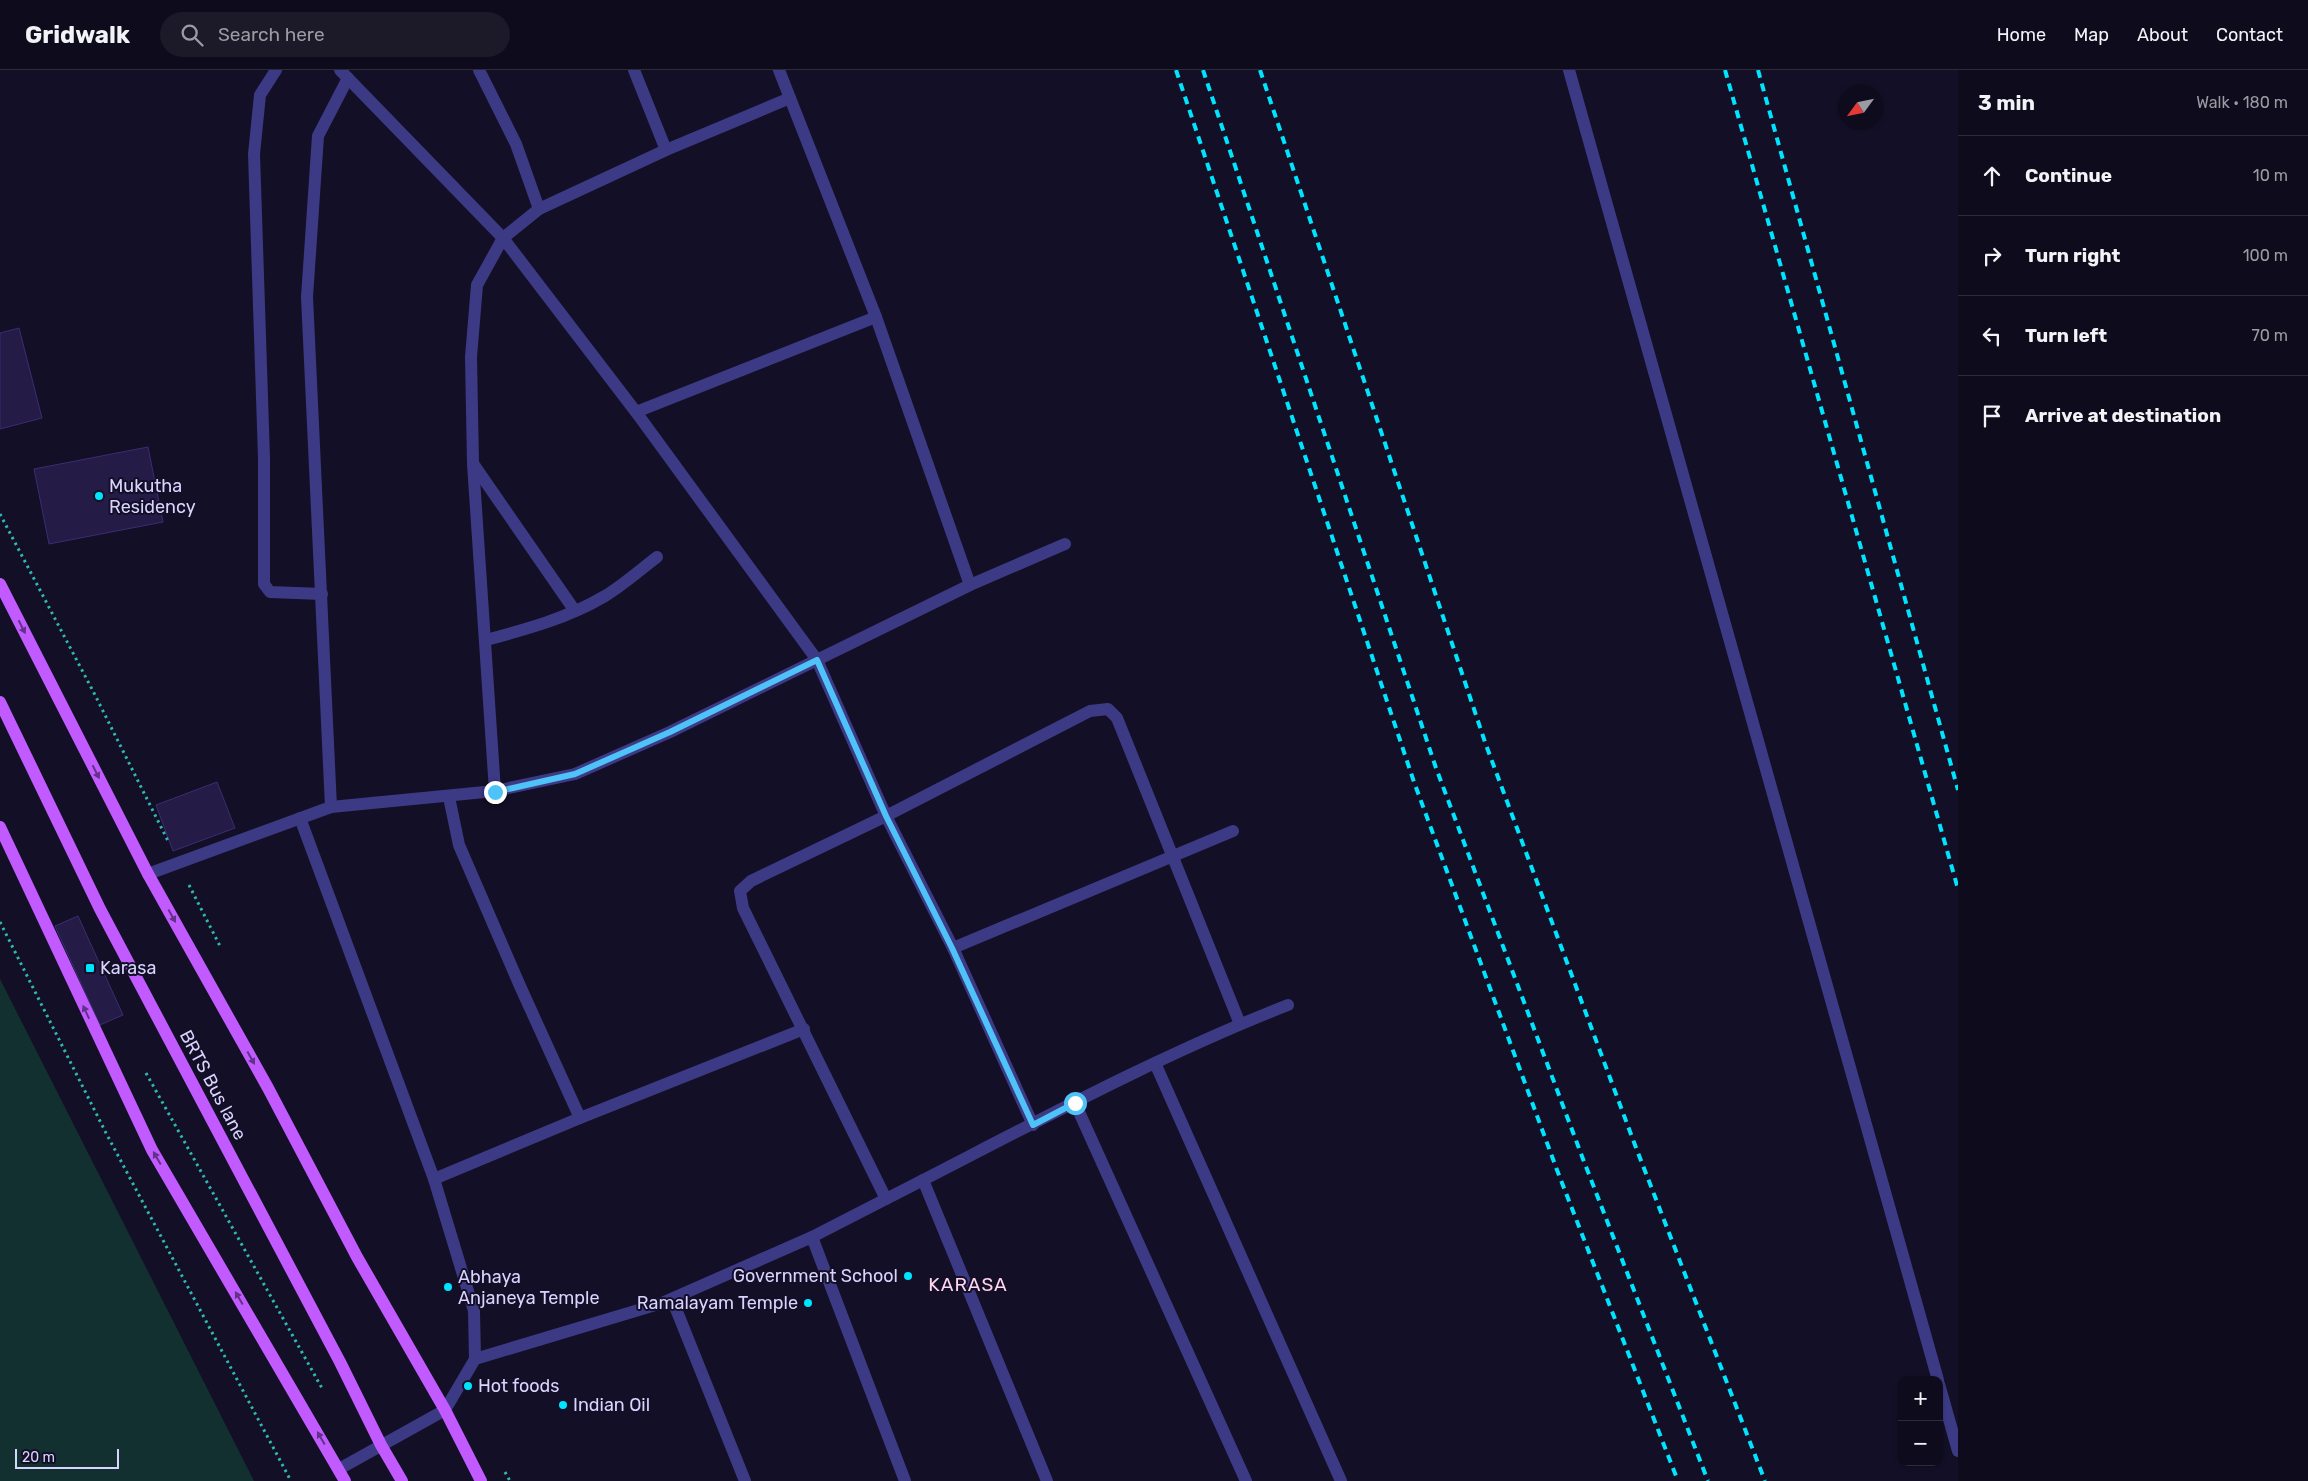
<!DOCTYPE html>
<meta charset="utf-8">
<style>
:root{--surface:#0e0b1c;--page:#1c1929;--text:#f1f3f6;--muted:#9b9ba3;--line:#2e2b3b}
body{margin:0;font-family:Rubik,sans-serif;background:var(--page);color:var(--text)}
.controls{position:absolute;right:15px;bottom:15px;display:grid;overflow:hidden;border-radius:10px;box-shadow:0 1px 4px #0004}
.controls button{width:45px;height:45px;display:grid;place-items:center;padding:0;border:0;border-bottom:1px solid var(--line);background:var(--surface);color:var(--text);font:25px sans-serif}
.compass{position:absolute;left:1838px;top:15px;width:45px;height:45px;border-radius:50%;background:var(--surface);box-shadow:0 1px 4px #0004;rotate:237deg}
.scale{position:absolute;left:15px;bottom:12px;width:104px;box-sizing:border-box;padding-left:5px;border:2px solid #d9d4ff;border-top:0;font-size:14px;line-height:18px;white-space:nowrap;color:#d9d4ff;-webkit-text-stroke:4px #130f26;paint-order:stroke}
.stop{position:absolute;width:15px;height:15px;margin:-11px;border:4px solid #4fc3f7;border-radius:50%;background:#fff}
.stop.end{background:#4fc3f7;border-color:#fff;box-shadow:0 1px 5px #0008}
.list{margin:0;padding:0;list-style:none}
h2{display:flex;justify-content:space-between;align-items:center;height:65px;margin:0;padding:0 20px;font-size:21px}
h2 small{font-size:16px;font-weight:400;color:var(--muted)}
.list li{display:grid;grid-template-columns:32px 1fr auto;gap:15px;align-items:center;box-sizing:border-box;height:80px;padding:0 20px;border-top:1px solid var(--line)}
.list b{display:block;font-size:19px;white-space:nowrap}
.list em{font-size:16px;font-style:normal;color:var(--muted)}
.icon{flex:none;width:28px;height:28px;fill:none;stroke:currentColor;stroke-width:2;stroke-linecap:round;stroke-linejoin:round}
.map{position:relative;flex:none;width:1958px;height:1411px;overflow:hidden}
header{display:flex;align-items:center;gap:30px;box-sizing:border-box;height:70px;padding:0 25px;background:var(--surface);border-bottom:1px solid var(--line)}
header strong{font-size:24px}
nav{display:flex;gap:28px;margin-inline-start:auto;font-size:18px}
.search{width:350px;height:45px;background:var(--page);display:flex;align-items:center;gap:12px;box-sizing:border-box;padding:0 18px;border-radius:28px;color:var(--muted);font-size:19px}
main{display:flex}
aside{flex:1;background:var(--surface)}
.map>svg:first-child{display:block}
.green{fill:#12302f}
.building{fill:#241b47;stroke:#3b2d73}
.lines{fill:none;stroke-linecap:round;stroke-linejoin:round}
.path{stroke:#2fb8b0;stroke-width:3;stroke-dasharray:2.5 4;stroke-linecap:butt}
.lane{stroke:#3d3a85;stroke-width:12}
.street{stroke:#3d3a85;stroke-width:12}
.primary{stroke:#c25bff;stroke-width:12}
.rail{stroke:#00e5ff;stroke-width:4;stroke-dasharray:8 6;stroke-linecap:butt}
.oneway{fill:#623188}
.route{stroke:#4fc3f7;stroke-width:6}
.poi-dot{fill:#00e5ff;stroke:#130f26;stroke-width:2}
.labels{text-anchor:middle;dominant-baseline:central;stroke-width:4;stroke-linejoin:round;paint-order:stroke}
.poi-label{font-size:18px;fill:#d9d4ff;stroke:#130f26;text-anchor:start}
.street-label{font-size:18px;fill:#d9d4ff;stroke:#130f26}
.neighbourhood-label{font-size:19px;letter-spacing:1px;fill:#ffd6f0;stroke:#130f26}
</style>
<header>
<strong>Gridwalk</strong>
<div class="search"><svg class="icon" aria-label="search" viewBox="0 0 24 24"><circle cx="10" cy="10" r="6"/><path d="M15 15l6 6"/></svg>Search here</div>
<nav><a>Home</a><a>Map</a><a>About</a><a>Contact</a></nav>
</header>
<main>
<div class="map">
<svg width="1958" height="1411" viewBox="0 0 1958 1411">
<rect width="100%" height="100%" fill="#130f26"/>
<path class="green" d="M0,909l254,502h-254z"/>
<g class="building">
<path d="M19,258l23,90 -42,11v-96z"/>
<path d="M148,377l15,75 -114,22 -15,-75z"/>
<path d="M217,712l18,46 -62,23 -17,-46z"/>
<path d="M78,846l45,99 -23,10 -45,-99z"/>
</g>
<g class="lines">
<g class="path">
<path d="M0,444l94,179 74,148"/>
<path d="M189,815l32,63"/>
<path d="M0,852l106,211 185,348"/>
<path d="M146,1003l177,317"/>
<path d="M505,1402l5,9"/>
</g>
<g class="lane">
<path d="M1569,0l369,1310"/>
<path d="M1939,1314l19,67"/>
</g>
<g class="street">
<path d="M276,0l-16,25 -6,59 10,304v126l6,8 52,2"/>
<path d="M340,0l163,168 133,174 181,248 69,156 67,132 80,177"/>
<path d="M479,0l37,74 23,65"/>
<path d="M634,0l32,80"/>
<path d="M779,0l97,247 94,268"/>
<path d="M636,342l240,-95"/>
<path d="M474,395l101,146"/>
<path d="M486,570c41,-11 82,-22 119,-44 18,-11 35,-26 52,-39"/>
<path d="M495,721l-22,-327 -2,-107 6,-72 26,-47 36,-29 127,-59 124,-52"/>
<path d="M449,727l10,48 61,141 60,132"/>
<path d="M331,737l-24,-510 11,-161 30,-58"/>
<path d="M300,748l134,361 40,132 1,48"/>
<path d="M148,804l183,-67 164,-16 80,-17 95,-42 300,-147 95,-41"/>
<path d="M953,878l280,-117"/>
<path d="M1155,993l186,418"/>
<path d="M1075,1033l171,378"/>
<path d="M434,1109l146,-61 224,-89"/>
<path d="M923,1110l124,301"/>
<path d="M886,1129c132,-67 264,-140 402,-194"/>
<path d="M812,1167l74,-38 -143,-291 -3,-17 11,-10 135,-65 204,-105 18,-2 9,9 123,306"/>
<path d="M672,1229l73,182"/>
<path d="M339,1399l106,-59 30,-51 187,-56 150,-66 93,244"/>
</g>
<g class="primary">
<path d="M0,514l148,290 120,214 89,169 88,153 36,71"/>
<path d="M0,632l100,207 240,453 41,83 21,36"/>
<path d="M0,757l152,323 193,331"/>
</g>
<g class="rail">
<path d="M1176,0l238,712 143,388 121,311"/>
<path d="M1203,0l233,698 147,391 125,322"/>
<path d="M1260,0l226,675 149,400 130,336"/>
<path d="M1725,0l233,819"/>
<path d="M1758,0l200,720"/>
</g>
</g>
<defs><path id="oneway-solid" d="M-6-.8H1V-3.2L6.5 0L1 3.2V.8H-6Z" transform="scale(1.25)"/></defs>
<g class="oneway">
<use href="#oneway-solid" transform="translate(22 557) rotate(63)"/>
<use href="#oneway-solid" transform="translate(96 702) rotate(63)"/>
<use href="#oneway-solid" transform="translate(172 846) rotate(61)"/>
<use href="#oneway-solid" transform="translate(86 942) rotate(-115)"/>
<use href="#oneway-solid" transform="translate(251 988) rotate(61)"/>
<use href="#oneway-solid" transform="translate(157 1088) rotate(-120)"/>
<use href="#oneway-solid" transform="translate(239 1228) rotate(-120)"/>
<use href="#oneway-solid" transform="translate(321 1368) rotate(-120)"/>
</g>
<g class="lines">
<path class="route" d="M495,722l80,-18 95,-42 147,-72 69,156 66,132 81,177 42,-22"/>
</g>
<g class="poi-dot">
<circle cx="99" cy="426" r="5"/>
<rect x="85" y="893" width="10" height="10" rx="2.5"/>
<circle cx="908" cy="1206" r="5"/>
<circle cx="448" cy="1217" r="5"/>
<circle cx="808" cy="1233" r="5"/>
<circle cx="468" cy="1316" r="5"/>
<circle cx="563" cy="1335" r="5"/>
</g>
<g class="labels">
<g class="poi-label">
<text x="109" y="416">Mukutha<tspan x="109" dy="21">Residency</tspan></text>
<text x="100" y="898">Karasa</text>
<text x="898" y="1206" text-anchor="end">Government School</text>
<text x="458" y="1207">Abhaya<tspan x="458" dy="21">Anjaneya Temple</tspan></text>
<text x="798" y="1233" text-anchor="end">Ramalayam Temple</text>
<text x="478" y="1316">Hot foods</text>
<text x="573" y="1335">Indian Oil</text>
</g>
<g class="street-label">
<text transform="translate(213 1015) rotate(62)">BRTS Bus lane</text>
</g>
<g class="neighbourhood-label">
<text x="968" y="1214">KARASA</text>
</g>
</g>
</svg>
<div class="controls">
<button>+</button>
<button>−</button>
</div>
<svg class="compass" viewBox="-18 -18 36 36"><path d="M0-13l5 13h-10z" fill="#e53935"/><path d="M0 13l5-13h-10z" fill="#9b9ba3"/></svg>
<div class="scale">20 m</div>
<div class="stop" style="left:1075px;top:1033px"></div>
<div class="stop end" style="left:495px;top:722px"></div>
</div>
<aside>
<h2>3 min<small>Walk · 180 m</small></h2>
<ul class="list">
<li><svg class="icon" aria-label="ahead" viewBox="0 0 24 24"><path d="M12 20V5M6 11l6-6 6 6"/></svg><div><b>Continue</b></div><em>10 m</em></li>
<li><svg class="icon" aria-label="right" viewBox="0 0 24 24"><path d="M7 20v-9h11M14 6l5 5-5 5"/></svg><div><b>Turn right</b></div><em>100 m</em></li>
<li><svg class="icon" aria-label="left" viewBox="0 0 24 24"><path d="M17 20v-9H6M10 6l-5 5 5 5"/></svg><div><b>Turn left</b></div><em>70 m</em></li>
<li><svg class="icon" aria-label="arrive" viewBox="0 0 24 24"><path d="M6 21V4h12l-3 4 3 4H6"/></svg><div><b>Arrive at destination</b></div></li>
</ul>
</aside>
</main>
